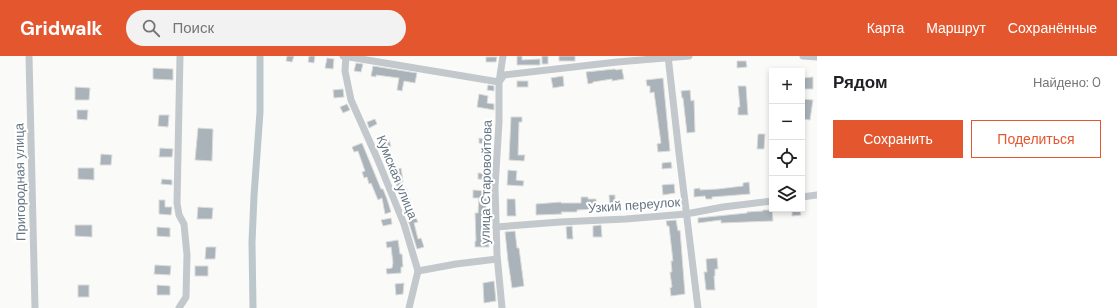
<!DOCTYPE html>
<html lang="ru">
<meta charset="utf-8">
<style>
:root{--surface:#fff;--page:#f2f2f2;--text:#202124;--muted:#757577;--line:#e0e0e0;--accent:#e4572e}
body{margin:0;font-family:"DM Sans",sans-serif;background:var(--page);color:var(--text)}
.controls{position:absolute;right:12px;top:12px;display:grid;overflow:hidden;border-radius:0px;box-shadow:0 2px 6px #0003}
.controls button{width:36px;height:36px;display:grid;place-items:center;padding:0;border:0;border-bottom:1px solid var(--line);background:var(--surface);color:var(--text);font:20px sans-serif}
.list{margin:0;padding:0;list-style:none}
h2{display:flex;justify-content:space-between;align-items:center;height:52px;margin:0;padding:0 16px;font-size:17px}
h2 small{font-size:13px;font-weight:400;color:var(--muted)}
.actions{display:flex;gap:8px;padding:12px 16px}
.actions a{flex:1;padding:9px 0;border:1px solid var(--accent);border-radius:0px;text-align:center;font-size:14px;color:var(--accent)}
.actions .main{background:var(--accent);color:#fff}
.icon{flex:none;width:22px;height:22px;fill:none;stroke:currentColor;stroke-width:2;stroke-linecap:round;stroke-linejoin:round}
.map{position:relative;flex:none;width:817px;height:252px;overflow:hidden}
header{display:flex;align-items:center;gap:24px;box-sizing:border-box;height:56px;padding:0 20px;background:var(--accent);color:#fff}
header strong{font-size:19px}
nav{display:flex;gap:22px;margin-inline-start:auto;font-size:14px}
.search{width:280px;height:36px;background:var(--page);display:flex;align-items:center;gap:10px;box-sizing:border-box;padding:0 14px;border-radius:22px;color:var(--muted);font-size:15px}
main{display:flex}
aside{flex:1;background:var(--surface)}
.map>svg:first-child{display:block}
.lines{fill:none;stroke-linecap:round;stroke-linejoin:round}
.canal{stroke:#bbc7cb;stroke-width:7}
.building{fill:#aab3b9;stroke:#dcdcda}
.minor{stroke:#c3c8cc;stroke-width:7}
.labels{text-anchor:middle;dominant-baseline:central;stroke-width:4;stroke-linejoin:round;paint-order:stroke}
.street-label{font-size:13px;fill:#657683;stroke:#fff}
</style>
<header>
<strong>Gridwalk</strong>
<div class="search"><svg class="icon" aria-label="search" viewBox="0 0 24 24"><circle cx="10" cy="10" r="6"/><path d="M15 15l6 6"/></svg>Поиск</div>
<nav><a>Карта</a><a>Маршрут</a><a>Сохранённые</a></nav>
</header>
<main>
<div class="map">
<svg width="817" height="252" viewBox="0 0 817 252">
<rect width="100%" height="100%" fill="#fafaf8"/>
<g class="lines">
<path class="canal" d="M253,252l-1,-66 2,-46 6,-84v-56"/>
</g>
<g class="building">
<path d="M287,0h7l-2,6 -6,-1z"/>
<path d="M309,0h6l-1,7 -6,-1z"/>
<path d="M517,0h5v4l18,-1v6h-23z"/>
<rect x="542" y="0" width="6" height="8"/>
<rect x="559" y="0" width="16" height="5"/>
<path d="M486,1h11l-1,5h-10z"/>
<path d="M327,2l7,1 -1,10 -8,-1z"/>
<path d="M737,5h9l1,6 -10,1z"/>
<path d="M356,7l7,1 -2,8 -7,-1z"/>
<path d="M373,10l44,7 -2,10 -11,-2 -2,10 -5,-1 2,-12 -23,-3v2l-5,-1z"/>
<path d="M153,12l20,1v11l-20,-1z"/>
<path d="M615,13l1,1 6,-1 2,10 -12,2v-2l-19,3v1l-5,1 -2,-12z"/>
<path d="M563,20l1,10 -11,2 -2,-10z"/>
<path d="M813,21v12h-9l-1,-11z"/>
<path d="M663,22l7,73 -12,1 -1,-8 4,-1 -7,-51 -4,1v-7h-3l-1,-6z"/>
<rect x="517" y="25" width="11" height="6"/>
<path d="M488,29l6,1v5l-7,-1z"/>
<path d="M738,30h8l2,29h-10v-8h2z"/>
<path d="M75,31l15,1 -1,12h-14z"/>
<path d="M343,33l1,8 -10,1 -1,-8z"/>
<path d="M690,34l1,11 3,-1 1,32 -8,1 -4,-35h-1l-1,-7z"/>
<path d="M479,38l9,2 -1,7 7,1v6l-17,-3z"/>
<path d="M802,43l11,1 -3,20 -8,-1z"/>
<path d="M347,48l3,6 -7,3 -3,-6z"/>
<path d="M77,54h11l-1,10 -10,-1z"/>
<path d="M159,59h10l-1,12 -10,-1z"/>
<path d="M511,61h11v5h-3l-1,33h7l-1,6 -15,-1z"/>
<path d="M375,63l2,5 -8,4 -2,-6z"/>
<path d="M198,72l15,1 -1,32 -17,-1z"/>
<path d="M758,78h7l-1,15h-7z"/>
<path d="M479,82l12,2 -1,18 -8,-2 2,-12 -5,-1z"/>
<path d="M389,84l2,6 -10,2 -1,-6z"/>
<path d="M362,87l19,46h2l4,10 4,13 -6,2 -3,-16 -4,2 -7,-17 -2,1 -2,-7 -3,1 -2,-6 3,-1 -7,-20 -4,1 -2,-5z"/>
<path d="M160,92l13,1 -1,8h-13z"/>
<path d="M101,98l11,1 -1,10h-11z"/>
<path d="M671,106l1,6 -10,1v-6z"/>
<path d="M78,112h16v12l-16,-1z"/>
<path d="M401,112l3,20h2l5,14 -8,2 -11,-33z"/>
<path d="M508,114l9,1 -1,9 8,1 -1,5 -16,-1z"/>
<path d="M478,117l11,1v6l-11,-1z"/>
<path d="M162,123l10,1v5l-11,-1z"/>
<path d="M749,126l1,12 -38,3v2h-6l-1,-3 -11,1v-8l6,-1v2l18,-1 25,-3v-3z"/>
<path d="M674,128l1,9 -12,2 -1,-10z"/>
<path d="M473,134l14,1 -1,13 3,43h-14v-6h1l-1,-28h3l1,-15h-6z"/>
<path d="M609,139h6v13h-5z"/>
<path d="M581,141h7v2h8l1,10 -20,1v2h-16l1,2 -26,1v-11l25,-2v1h20z"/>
<path d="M507,143h8l1,17h-9z"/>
<path d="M159,144h6v7h7l-1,8 -12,-1z"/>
<path d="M198,151l15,1 -1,11h-15z"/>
<path d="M792,153h8l1,6 -9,1z"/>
<path d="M763,154h9l1,11 -52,2v-3l-23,3v-5l49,-5v-1l16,-1z"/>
<path d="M391,162l1,6 -9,2 -2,-6z"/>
<path d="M416,162l2,4 -4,1 4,16 3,-1 3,9 -7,2 -9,-29z"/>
<path d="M676,164l2,11 2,-1 5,64 -14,2 -1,-8 2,-1 -2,-15h2l-1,-11h2l-4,-35h-2l-1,-5z"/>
<path d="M75,169h17v12l-17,-1z"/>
<path d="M601,169l1,12h-9v-11z"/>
<path d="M572,170l1,13h-6l-1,-12z"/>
<path d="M157,171l13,1v9l-13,-1z"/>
<path d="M515,175l2,17h2l5,38 -12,2 -4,-27 -3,-29z"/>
<path d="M398,184l2,14h2l1,13h-2v6l-14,1 -1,-5 6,-1 1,-5 -2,-16 -4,1 -1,-6z"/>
<path d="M206,191h10l-1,12h-10z"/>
<path d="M717,202l1,11h-3v7h-1l1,14h-9l-2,-18h3l-1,-13z"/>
<path d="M155,209l16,1 -1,9 -16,-1z"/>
<rect x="195" y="210" width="13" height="10"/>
<path d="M494,225l2,20 -12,2 -1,-20z"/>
<path d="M404,227l-1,11 -7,1 -1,-11z"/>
<rect x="78" y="229" width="11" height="12"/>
<path d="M157,229l13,1v9h-13z"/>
</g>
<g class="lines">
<g class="minor">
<path d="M29,0l6,252"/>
<path d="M343,0l156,26 5,-7 113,-13 72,-6"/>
<path d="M346,0l-1,15 6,29 26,58 27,66 14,47 -9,37"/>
<path d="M668,0l11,97 19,155"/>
<path d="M803,0l14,1"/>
<path d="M802,141l15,-2"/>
<path d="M496,171l64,-5 66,-3 60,-5 37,-7 49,-6"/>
<path d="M418,215l38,-7 41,-5"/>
<path d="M179,252l7,-11 1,-42 -3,-31 -5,-9 -2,-12 3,-147"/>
<path d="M502,252l-5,-53 -2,-68 4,-65v-40l4,-26"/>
</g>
</g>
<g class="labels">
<g class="street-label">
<text transform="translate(397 121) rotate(68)">Кумская улица</text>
<text transform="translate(20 126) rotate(-91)">Пригородная улица</text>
<text transform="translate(486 126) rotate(-89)">улица Старовойтова</text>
<text transform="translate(634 149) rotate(-4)">Узкий переулок</text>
</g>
</g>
</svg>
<div class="controls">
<button>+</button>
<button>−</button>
<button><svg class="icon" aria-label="locate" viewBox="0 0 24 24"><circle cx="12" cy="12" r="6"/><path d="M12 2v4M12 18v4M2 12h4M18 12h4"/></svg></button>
<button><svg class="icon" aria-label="layers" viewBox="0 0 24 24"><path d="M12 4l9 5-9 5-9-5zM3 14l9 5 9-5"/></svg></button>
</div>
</div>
<aside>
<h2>Рядом<small>Найдено: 0</small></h2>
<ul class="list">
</ul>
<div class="actions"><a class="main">Сохранить</a><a>Поделиться</a></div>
</aside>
</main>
